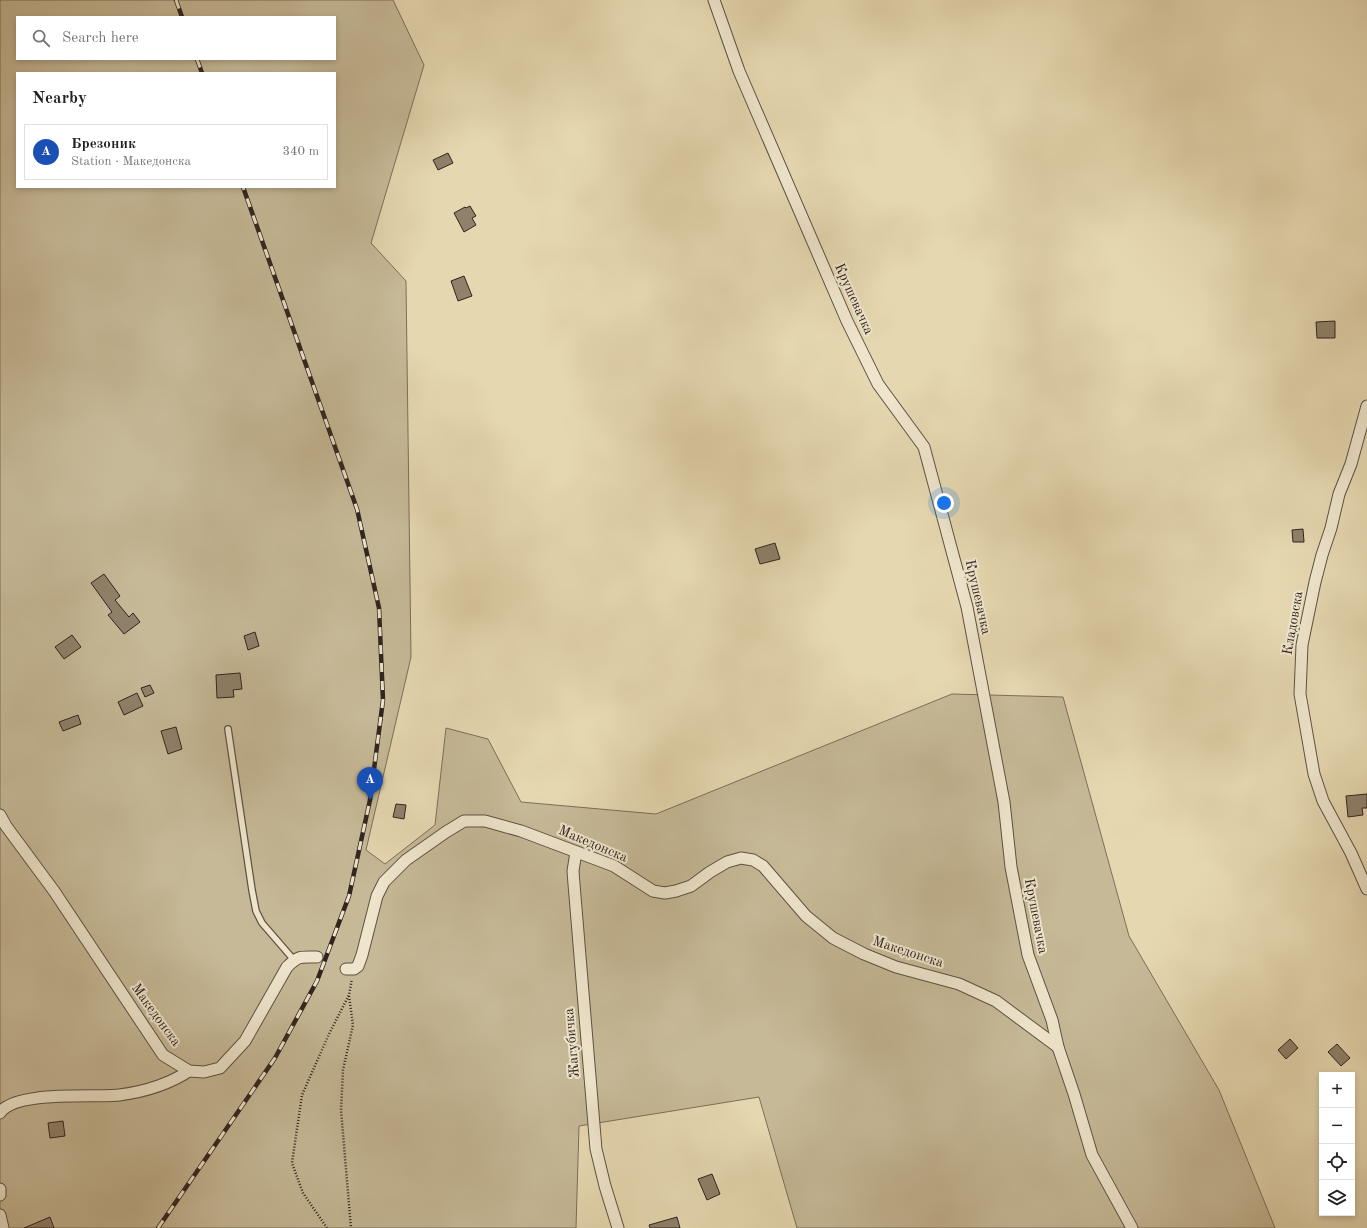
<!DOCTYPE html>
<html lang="en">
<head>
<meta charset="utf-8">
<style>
  :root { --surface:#fff; --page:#f6f6f6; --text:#222; --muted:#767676; --line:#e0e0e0; --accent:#8f2418 }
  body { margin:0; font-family:"Old Standard TT",serif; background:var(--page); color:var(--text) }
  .controls { position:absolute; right:12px; bottom:12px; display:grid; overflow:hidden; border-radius:0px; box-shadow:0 2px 6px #0003 }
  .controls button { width:36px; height:36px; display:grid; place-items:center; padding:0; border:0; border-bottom:1px solid var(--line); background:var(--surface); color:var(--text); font:20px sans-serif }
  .you { position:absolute; left:944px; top:503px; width:14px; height:14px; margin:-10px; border:3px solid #fff; border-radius:50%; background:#1a73e8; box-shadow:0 0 0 6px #1a73e833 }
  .badge { display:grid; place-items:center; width:26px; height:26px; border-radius:50%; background:var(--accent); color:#fff; font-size:13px; font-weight:700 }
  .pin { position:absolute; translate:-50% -33px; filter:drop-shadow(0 1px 2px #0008) }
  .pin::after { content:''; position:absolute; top:21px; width:14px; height:12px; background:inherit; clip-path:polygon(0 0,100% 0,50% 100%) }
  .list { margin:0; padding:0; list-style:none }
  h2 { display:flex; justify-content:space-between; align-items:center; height:52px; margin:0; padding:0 16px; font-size:17px }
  h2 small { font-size:13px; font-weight:400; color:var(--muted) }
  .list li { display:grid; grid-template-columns:26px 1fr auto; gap:12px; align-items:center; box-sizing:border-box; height:56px; margin:0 8px 8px; padding:0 8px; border:1px solid var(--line); border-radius:0px }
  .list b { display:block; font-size:15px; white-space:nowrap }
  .list p { margin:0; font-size:13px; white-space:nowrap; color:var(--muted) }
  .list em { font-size:13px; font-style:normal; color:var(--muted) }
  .icon { flex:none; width:22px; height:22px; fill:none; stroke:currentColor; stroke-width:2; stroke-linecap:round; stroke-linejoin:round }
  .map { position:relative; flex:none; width:1367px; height:1228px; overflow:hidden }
  .search { position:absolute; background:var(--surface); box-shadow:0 2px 6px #0003; left:16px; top:16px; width:320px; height:44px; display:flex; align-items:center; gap:10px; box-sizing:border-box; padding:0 14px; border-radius:0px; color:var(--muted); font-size:15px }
  .panel { position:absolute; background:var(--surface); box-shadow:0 2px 6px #0003; left:16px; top:72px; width:320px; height:116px; border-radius:0px }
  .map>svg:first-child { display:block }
</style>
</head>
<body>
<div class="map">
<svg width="1367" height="1228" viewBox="0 0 1367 1228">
  <rect width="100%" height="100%" fill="#e5d7b0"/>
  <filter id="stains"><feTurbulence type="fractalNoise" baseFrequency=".005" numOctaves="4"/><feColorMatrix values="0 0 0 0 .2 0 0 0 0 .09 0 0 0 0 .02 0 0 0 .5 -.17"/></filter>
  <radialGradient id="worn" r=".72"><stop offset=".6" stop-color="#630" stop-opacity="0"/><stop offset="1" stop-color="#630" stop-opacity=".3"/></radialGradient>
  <!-- green -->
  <path fill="#c6b997" stroke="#7c6e5b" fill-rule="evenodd" d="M0,0h393l31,65 -53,178 35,38 5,376 -45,193 19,14 50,-39 11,-97 42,11 33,63 135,12 296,-120 111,3 66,239 90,154 56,138h-478l-38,-131 -180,29 -3,102h-576zM17,17h318v42h-318zM17,73h318v114h-318z"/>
  <!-- building -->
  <g fill="#8f816a" stroke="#31241f">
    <polygon points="448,153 453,163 438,170 433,160"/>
    <polygon points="470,206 476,216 472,218 476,225 464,232 454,213 465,207 466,208"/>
    <polygon points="464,276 472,296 458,301 451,281"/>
    <polygon points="1335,321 1335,338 1317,338 1316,322"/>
    <polygon points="1303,529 1304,542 1293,542 1292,530"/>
    <polygon points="775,543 780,559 760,564 755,549"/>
    <polygon points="104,574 120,596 115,600 129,617 133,613 140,622 124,634 108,615 112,612 91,583"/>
    <polygon points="255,632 259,646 248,650 244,636"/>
    <polygon points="72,635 81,647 64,659 55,647"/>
    <polygon points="240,673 242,689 233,690 234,697 217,698 216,675"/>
    <polygon points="150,685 154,693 145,697 141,688"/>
    <polygon points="137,693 143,706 124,715 118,702"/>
    <polygon points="78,715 81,724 63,731 59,722"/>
    <polygon points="176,727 182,749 168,754 161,731"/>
    <polygon points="1367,794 1367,808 1362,808 1363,815 1348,817 1346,796"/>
    <polygon points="396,804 406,805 404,819 393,817"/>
    <polygon points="1290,1039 1298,1048 1286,1059 1278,1050"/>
    <polygon points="1337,1044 1350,1058 1341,1066 1328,1052"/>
    <polygon points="63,1121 65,1136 50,1138 48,1123"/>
    <polygon points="712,1174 720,1194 707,1200 698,1179"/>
    <polygon points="50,1217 54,1228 24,1228"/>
    <polygon points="677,1217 680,1228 650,1228 649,1225"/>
  </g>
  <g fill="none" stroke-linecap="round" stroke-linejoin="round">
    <!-- service casing -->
    <g stroke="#5e5143" stroke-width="8">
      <polyline id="service" points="228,729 252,890 256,911 262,923 294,960"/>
    </g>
    <!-- minor casing -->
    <g stroke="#5e5143" stroke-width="13">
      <g id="minor">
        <polyline points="714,0 739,71 847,321 878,384 924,447 967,607 1004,802 1011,867 1028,955 1052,1020 1058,1047 1074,1094 1092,1155 1132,1228"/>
        <polyline points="1367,406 1351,464 1339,494 1331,528 1322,555 1315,582 1302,645 1300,694 1314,774 1323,801 1351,853 1367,889"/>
        <path d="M0,815l6,11 48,65 109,164 26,16 15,1 16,-4 25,-27 42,-74c12,-12 13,-10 30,-10"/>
        <polyline points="576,852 573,871 574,884 596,1149 605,1186 618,1228"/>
        <polyline points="346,969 354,969 358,966 362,955 377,896 384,882 406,860 446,832 464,821 485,821 521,831 614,866 653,891 665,893 676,891 691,886 710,872 727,862 741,858 753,860 763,866 806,916 833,938 864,954 896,967 959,984 996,1001 1058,1047"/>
        <path d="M0,1113c15,-23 93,-15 119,-18 24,-3 50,-11 70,-24"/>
        <polyline points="0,1189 0,1195"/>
        <polyline points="0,1215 3,1228"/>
      </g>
    </g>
    <!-- path -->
    <g stroke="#31241f" stroke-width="2.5" stroke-dasharray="1 2" stroke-linecap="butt">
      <polyline points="349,996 353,1025 343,1070 341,1110 351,1228"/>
      <polyline points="327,1228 303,1193 292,1163 302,1095 329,1034 349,995 352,979"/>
    </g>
    <!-- service -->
    <use href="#service" stroke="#eee5cc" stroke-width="5.5"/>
    <!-- minor -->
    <use href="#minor" stroke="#eee5cc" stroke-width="11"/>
    <!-- rail casing -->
    <g stroke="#31241f" stroke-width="4.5">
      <g id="rail">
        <polyline points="176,0 182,17"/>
        <polyline points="197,59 202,73"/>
        <polyline points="158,1228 275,1058 317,981 349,896 370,800 383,700 379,608 357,509 243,187"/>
      </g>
    </g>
    <!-- rail -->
    <use href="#rail" stroke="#eee5cc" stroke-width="3" stroke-dasharray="9" stroke-linecap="butt"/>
  </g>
  <g text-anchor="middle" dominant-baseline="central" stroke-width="4" stroke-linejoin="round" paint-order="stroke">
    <!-- street labels -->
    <g font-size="14" fill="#31241f" stroke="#eee5cc">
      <text transform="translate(854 299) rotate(66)">Крушевачка</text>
      <text transform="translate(978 597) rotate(77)">Крушевачка</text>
      <text transform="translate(1293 623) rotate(-80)">Кладовска</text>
      <text transform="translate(593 844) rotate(23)">Македонска</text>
      <text transform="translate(1036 916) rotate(79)">Крушевачка</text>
      <text transform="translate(908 952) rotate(18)">Македонска</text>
      <text transform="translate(156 1015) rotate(54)">Македонска</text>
      <text transform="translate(572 1043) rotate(-95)">Жагубичка</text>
    </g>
  </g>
  <rect width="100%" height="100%" filter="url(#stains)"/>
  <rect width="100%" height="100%" fill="url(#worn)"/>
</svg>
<div class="controls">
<button>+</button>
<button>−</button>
<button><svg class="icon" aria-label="locate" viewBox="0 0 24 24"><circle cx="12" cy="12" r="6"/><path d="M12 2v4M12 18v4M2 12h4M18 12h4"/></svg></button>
<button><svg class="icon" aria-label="layers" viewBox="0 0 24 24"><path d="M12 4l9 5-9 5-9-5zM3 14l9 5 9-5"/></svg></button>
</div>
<div class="you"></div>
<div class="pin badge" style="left:370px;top:800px;background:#1a4fb4">A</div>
<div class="search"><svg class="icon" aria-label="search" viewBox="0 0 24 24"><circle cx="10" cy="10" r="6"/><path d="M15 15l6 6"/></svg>Search here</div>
<section class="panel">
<h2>Nearby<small></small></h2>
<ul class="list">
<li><span class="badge" style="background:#1a4fb4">A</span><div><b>Брезоник</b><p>Station · Македонска</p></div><em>340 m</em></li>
</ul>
</section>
</div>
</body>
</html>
